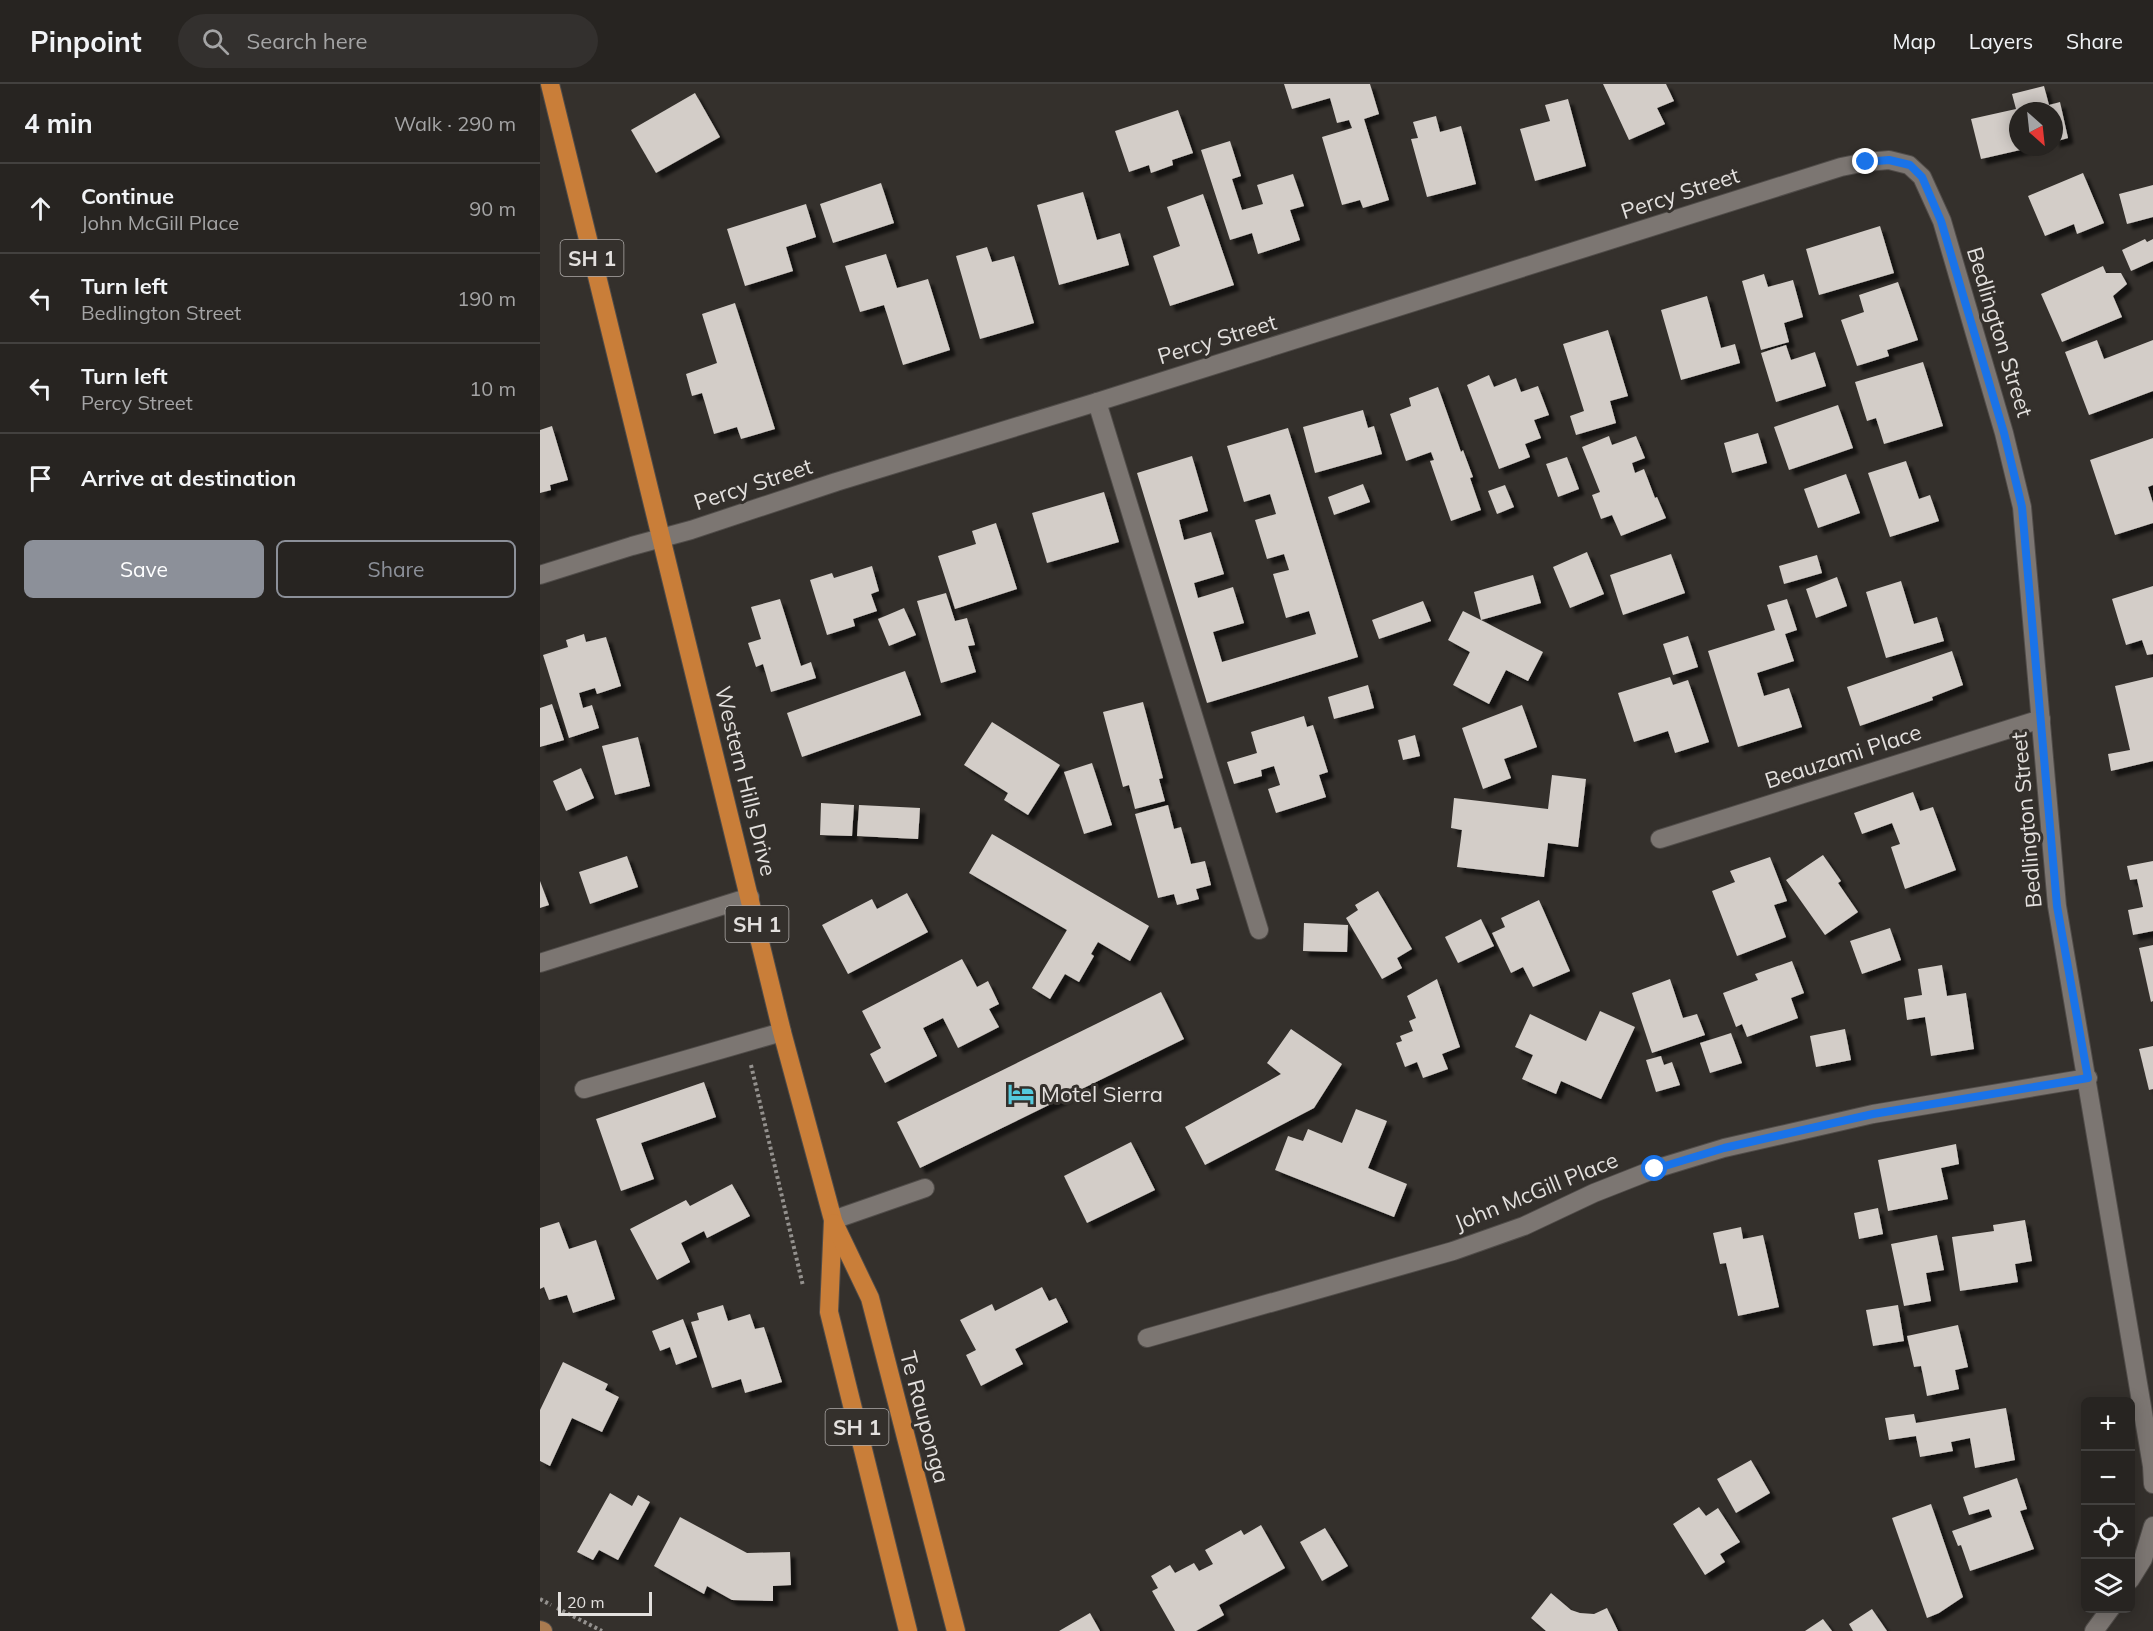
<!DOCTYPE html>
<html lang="en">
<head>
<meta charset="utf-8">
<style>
  :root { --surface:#272421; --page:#33302e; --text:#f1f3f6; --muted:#a4a4a5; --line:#43413f; --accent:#8c9099 }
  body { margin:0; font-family:Mulish,sans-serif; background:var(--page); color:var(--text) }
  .controls { position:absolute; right:18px; bottom:18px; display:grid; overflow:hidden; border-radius:9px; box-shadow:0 3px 15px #0003 }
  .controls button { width:54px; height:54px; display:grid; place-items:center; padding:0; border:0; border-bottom:2px solid var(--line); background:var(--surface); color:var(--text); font:30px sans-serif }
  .compass { position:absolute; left:1469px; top:18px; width:54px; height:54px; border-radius:50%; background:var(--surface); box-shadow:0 3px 15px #0003; rotate:153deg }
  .scale { position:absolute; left:18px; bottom:15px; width:94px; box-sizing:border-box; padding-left:6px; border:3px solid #e3e0de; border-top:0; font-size:16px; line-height:21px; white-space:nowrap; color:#e3e0de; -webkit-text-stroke:4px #34302c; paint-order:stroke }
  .stop { position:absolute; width:18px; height:18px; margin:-14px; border:4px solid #1a73e8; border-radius:50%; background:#fff }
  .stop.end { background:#1a73e8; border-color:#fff; box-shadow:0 2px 6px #0008 }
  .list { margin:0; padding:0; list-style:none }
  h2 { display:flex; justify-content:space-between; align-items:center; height:78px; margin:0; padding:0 24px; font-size:26px }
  h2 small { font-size:20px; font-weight:400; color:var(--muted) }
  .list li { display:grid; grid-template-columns:39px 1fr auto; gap:18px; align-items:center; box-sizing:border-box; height:90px; padding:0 24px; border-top:2px solid var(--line) }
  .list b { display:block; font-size:22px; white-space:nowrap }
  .list p { margin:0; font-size:20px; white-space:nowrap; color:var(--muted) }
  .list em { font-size:20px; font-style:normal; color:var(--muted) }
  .actions { display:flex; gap:12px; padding:18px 24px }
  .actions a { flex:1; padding:14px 0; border:2px solid var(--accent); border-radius:9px; text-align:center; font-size:21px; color:var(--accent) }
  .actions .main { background:var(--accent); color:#fff }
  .icon { flex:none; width:33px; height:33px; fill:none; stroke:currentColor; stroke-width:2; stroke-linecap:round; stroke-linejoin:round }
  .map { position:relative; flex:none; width:1613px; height:1547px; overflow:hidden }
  header { display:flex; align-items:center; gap:36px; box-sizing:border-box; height:84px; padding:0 30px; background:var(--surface); border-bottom:2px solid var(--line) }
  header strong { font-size:28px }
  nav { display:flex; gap:33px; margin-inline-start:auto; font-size:21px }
  .search { width:420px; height:54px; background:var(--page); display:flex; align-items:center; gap:15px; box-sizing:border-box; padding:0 21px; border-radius:33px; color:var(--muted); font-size:22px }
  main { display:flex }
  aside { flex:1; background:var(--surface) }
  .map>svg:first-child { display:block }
</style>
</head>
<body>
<header>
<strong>Pinpoint</strong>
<div class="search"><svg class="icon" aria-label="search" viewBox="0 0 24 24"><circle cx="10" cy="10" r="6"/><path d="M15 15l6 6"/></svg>Search here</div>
<nav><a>Map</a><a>Layers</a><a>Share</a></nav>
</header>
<main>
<aside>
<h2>4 min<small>Walk · 290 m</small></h2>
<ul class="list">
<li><svg class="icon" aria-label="ahead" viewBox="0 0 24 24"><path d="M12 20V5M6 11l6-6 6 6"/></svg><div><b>Continue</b><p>John McGill Place</p></div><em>90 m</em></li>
<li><svg class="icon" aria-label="left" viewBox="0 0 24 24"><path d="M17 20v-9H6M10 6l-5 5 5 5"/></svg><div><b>Turn left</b><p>Bedlington Street</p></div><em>190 m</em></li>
<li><svg class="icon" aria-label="left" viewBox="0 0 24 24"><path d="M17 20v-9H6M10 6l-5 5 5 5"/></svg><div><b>Turn left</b><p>Percy Street</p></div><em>10 m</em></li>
<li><svg class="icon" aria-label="arrive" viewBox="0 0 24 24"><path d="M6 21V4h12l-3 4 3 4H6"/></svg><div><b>Arrive at destination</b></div></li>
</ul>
<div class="actions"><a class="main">Save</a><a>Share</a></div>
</aside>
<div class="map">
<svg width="1613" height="1547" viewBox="0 0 1613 1547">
  <defs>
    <filter id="shadow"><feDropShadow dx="5.5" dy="5.5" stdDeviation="1.5" flood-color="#0009"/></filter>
  </defs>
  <rect width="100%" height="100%" fill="#34302c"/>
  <!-- building -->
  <g fill="#d3cdc8" filter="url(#shadow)">
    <polygon points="744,0 830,0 839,30 824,35 849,116 823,124 820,116 802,121 782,53 812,44 809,36 797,39 790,14 752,25"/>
    <polygon points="1063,0 1126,0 1134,17 1117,24 1125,40 1089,56"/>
    <polygon points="1504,2 1509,21 1520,18 1528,54 1514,58 1514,27 1478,27 1478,63 1489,64 1441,75 1431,35 1476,25 1472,10"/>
    <polygon points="155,9 180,53 116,89 91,46"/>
    <polygon points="1028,15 1046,82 995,97 980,45 1010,37 1005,21"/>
    <polygon points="638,26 653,69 632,76 633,81 611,89 609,81 589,88 575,47"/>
    <polygon points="896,32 900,48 921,42 936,100 887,113 871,55 878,54 873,38"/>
    <polygon points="690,57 701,92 692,95 702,126 723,120 717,101 753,90 764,122 750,126 760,156 718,170 712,149 690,156 661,66"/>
    <polygon points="1543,89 1564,139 1537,150 1534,140 1505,152 1488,112"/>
    <polygon points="341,99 354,139 293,159 280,120"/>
    <polygon points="1613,101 1613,133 1587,140 1579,110"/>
    <polygon points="543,108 557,156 580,149 589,181 519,201 497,121"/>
    <polygon points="663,110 694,201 630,222 613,172 640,162 627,123"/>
    <polygon points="266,120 276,153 246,163 253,187 205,202 187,145"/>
    <polygon points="1340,142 1354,189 1279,211 1266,165"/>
    <polygon points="1605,155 1607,158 1613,155 1613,177 1591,187 1582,166"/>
    <polygon points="447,163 452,178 474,172 494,239 440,255 416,172"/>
    <polygon points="346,170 357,204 388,195 410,266 363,281 344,221 320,228 305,182"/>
    <polygon points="1563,182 1566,189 1581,189 1587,200 1573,212 1582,233 1522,258 1501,210"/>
    <polygon points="1224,190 1228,203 1253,196 1263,233 1244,239 1249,258 1221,266 1202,197"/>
    <polygon points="1358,198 1378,256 1347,266 1349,272 1317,282 1301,236 1324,228 1319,211"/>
    <polygon points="1167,212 1181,264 1195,260 1200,279 1141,296 1121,226"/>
    <polygon points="195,219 235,345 201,355 197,343 174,350 162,309 152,312 146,290 177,279 162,230"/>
    <polygon points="1068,246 1088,312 1070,317 1076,339 1036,351 1030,332 1044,327 1023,260"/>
    <polygon points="1557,256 1564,275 1613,256 1613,307 1549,331 1525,268"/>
    <polygon points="1246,261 1251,276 1275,268 1286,302 1236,318 1221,269"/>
    <polygon points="1383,278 1403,342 1344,360 1336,334 1327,337 1315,298"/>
    <polygon points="949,291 954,303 976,294 981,308 998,302 1009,331 994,336 1001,354 985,360 990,373 959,385 927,301"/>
    <polygon points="898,303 921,368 923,366 933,393 930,394 941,426 911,437 890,377 894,376 891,368 866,377 850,330 871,322 869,314"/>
    <polygon points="1298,321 1313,364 1249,386 1234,343"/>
    <polygon points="823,326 828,344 834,342 842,370 775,389 763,343"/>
    <polygon points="12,342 28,396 10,401 11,406 0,409 0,346"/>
    <polygon points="748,344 818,573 667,619 597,389 652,372 668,427 639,436 644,456 671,448 684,490 654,499 658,514 693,503 704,539 673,548 682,578 776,550 769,527 746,534 733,490 749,486 744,470 727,475 715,436 736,430 730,410 704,418 687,362"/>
    <polygon points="1218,349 1227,379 1192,389 1184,359"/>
    <polygon points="1069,352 1072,361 1096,352 1105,374 1092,379 1095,389 1104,385 1115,414 1117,413 1126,434 1081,452 1072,431 1061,435 1052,411 1060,408 1042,363"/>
    <polygon points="1613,354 1613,401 1608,403 1613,419 1613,439 1575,451 1550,376"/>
    <polygon points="1027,373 1039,405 1018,413 1006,380"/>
    <polygon points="1366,377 1379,415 1390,411 1399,437 1350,453 1328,389"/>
    <polygon points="1306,390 1320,429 1278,444 1264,405"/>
    <polygon points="823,400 830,418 794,431 788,413"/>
    <polygon points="965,401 974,423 957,430 948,407"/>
    <polygon points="564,408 579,458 507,479 492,429"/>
    <polygon points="456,439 477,505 415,525 398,472 436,460 432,447"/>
    <polygon points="1047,468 1064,510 1030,524 1013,483"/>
    <polygon points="1131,470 1145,509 1083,531 1070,491"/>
    <polygon points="1277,471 1282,489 1244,500 1239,482"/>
    <polygon points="332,482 339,507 331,510 337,527 313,535 315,542 287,551 270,496 292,489 294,494"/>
    <polygon points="993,491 1001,519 941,536 1003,568 988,597 966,586 949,620 913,601 930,568 908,556 923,527 941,536 934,508"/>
    <polygon points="1297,493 1307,522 1276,534 1266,505"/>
    <polygon points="1361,497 1374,540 1397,533 1404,557 1346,574 1326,508"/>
    <polygon points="1613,502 1613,570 1607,571 1602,556 1586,561 1572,515"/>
    <polygon points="406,509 415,537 427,534 435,561 428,562 436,588 401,599 377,517"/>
    <polygon points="240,515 261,582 271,578 276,594 231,608 223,580 216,583 208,559 221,555 211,523"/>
    <polygon points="1247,515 1257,546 1245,550 1254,577 1217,589 1224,612 1249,604 1262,643 1198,663 1168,567 1235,546 1227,521"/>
    <polygon points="883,517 891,537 839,555 832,536"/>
    <polygon points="364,524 376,551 349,562 338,535"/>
    <polygon points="44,550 46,558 66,553 81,602 57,610 55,604 39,609 43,624 52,621 59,644 29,654 3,571 28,563 26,556"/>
    <polygon points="1148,552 1158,583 1133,591 1123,560"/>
    <polygon points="1412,567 1423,601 1392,613 1393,616 1320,642 1307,603"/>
    <polygon points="365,587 381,631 262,673 247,629"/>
    <polygon points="1130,593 1133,601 1148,596 1169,658 1135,669 1128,647 1094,658 1078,609"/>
    <polygon points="1613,593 1613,677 1571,687 1568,670 1590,666 1575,602"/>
    <polygon points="828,601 834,624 794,635 788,613"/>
    <polygon points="603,618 623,694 619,695 625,717 595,725 589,701 583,703 563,628"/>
    <polygon points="12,620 24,656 0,663 0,624"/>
    <polygon points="982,621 997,663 964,675 971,694 943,705 922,644"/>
    <polygon points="764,632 767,643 773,641 788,688 779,691 786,713 736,729 728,705 740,701 734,682 721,686 722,692 694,700 687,678 717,669 711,648"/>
    <polygon points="452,638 520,681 488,731 464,716 468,709 424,681"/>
    <polygon points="875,651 880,672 863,676 858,656"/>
    <polygon points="98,653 110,702 75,711 62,662"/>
    <polygon points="552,679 572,741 544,750 524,688"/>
    <polygon points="41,684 54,714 26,727 13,697"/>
    <polygon points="1012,691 1046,695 1038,763 1008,759 1004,793 917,783 922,746 911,744 914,714 1008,725"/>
    <polygon points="1373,708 1380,727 1393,723 1416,786 1365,805 1351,763 1360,760 1352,739 1322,750 1314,729"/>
    <polygon points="281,719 314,721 312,752 280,751"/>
    <polygon points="319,721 380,724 378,755 317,752"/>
    <polygon points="628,721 634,745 641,743 651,780 665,777 671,801 656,805 659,815 637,821 634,810 618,814 595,730"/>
    <polygon points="452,750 609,842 590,877 558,858 551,870 554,872 539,898 525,890 510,915 492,904 527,846 429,789"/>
    <polygon points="1283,771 1301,797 1298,799 1318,828 1285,851 1246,796"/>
    <polygon points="87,772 98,803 50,820 39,788"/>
    <polygon points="1230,773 1247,817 1234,821 1246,853 1197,872 1172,807 1195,798 1190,787"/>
    <polygon points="1613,777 1613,847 1593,851 1588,826 1603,823 1597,795 1590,796 1587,782"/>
    <polygon points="0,797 9,821 0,824"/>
    <polygon points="838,807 872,865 857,874 862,884 842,895 806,834 818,826 815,821"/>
    <polygon points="367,809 388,848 308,890 282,841 332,815 337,825"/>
    <polygon points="999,816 1030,887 993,903 983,883 971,889 952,849 965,843 961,834"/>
    <polygon points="941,835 954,862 918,879 905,853"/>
    <polygon points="764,839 808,841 807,868 763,867"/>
    <polygon points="1350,844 1361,876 1322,890 1310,857"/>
    <polygon points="1613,861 1613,917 1611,918 1599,864"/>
    <polygon points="422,875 437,903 448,897 459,920 449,925 459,943 418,964 403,934 383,944 397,972 345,999 330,970 341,964 322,927"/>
    <polygon points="1252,877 1264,909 1251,914 1258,934 1207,953 1202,940 1196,943 1183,909 1218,896 1215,890"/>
    <polygon points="1402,881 1407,912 1426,909 1434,965 1391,972 1385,933 1367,936 1364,914 1382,911 1378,885"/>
    <polygon points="897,895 920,963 902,970 908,985 883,994 877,978 865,983 856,959 862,957 860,952 873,947 869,937 876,934 867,912"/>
    <polygon points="1130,895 1143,934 1157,930 1165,951 1112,969 1092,909"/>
    <polygon points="621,908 644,955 380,1084 357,1038"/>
    <polygon points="1060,927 1095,943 1061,1015 1021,997 1016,1010 982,995 993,971 975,963 990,930 1046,957"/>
    <polygon points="751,945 802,980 774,1024 665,1081 645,1043 741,990 727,979"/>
    <polygon points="1305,945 1311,976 1276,983 1270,952"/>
    <polygon points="1191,949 1202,979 1170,989 1160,959"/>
    <polygon points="1613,962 1613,1005 1609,1006 1599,965"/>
    <polygon points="1121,972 1124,981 1132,978 1140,1001 1116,1008 1106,976"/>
    <polygon points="164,998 176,1033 101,1059 114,1095 81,1107 56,1035"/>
    <polygon points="816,1025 847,1037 828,1084 867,1100 854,1133 735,1086 748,1052 763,1057 768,1045 802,1059"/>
    <polygon points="591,1058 615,1106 547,1139 524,1092"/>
    <polygon points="1416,1060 1419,1080 1401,1084 1408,1115 1348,1127 1338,1076"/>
    <polygon points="192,1100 210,1132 167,1154 164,1147 141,1159 150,1178 117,1196 90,1145 146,1116 150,1122"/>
    <polygon points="1338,1124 1343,1150 1319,1155 1314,1129"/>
    <polygon points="1485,1136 1492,1177 1475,1180 1478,1198 1420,1207 1412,1153 1454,1147 1453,1141"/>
    <polygon points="19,1138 29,1165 56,1156 75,1215 33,1229 27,1211 9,1216 4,1203 0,1205 0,1144"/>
    <polygon points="1201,1143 1203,1155 1223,1151 1239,1223 1198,1232 1186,1179 1180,1180 1173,1149"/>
    <polygon points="1397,1151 1404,1186 1386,1189 1391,1217 1364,1222 1351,1160"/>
    <polygon points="502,1203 509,1217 516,1214 528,1238 475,1265 483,1280 441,1302 426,1271 436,1266 420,1236 452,1220 455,1227"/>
    <polygon points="183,1221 188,1237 210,1230 215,1245 224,1243 242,1298 205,1309 201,1295 172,1304 151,1238 159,1236 157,1229"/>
    <polygon points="1358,1221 1364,1257 1333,1262 1326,1226"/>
    <polygon points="143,1235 157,1273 136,1281 130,1263 120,1267 112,1247"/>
    <polygon points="1418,1241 1428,1283 1415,1286 1419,1305 1387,1312 1381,1282 1374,1283 1367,1252"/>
    <polygon points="23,1278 68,1300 65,1306 79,1313 62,1348 32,1334 10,1382 0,1377 0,1326"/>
    <polygon points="1466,1324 1475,1376 1435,1384 1430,1354 1411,1358 1413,1367 1380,1373 1376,1352 1349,1356 1345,1334 1374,1330 1376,1339"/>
    <polygon points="1211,1376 1230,1409 1196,1429 1177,1395"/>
    <polygon points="1477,1394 1487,1425 1480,1427 1494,1465 1430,1487 1421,1461 1418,1462 1412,1447 1452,1433 1449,1425 1429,1431 1423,1413"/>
    <polygon points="70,1409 92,1422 98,1411 110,1418 78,1476 59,1466 53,1476 37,1468"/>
    <polygon points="1391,1420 1423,1513 1399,1529 1387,1534 1352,1434"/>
    <polygon points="1159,1423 1166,1432 1178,1424 1200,1458 1180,1470 1185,1478 1165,1491 1133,1440"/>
    <polygon points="140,1433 207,1469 250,1468 251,1501 233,1502 233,1517 192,1516 167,1502 164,1510 114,1482"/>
    <polygon points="721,1441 745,1484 679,1521 684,1531 656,1547 635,1547 612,1507 618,1504 611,1492 630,1481 635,1489 654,1479 659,1487 673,1480 665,1466 701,1446 704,1451"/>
    <polygon points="785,1444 808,1482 782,1497 760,1458"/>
    <polygon points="1011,1509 1031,1526 1040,1529 1054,1530 1067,1524 1078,1547 1006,1547 991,1534"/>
    <polygon points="1332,1525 1347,1547 1313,1547 1309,1540"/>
    <polygon points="550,1529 560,1547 519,1547"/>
    <polygon points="1283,1535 1292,1547 1265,1547"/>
  </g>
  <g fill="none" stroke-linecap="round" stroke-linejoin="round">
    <!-- minor casing -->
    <g stroke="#504c49" stroke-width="20">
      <g id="minor">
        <polyline points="557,318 719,846"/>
        <polyline points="0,491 92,462 151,446 296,398 557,318 1301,83 1326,78 1349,76 1369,81 1382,93 1402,137 1464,349 1482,423 1517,822 1612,1382 1613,1400"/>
        <polyline points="1120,755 1501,635"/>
        <polyline points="0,879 210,813"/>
        <polyline points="44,1005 242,948"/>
        <polyline points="293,1136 385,1104"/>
        <polyline points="607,1254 913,1167 984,1142 1054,1109 1115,1085 1184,1064 1333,1030 1548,994"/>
        <polyline points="1590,1496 1603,1475 1613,1442"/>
        <polyline points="1554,1547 1571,1524"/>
      </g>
    </g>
    <!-- major casing -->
    <g stroke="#504c49" stroke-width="20">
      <polyline id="major" points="0,1546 3,1547"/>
    </g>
    <!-- highway casing -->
    <g stroke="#504c49" stroke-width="20">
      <g id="highway">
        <polyline points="10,0 242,948 293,1136 289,1228 368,1547"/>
        <polyline points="294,1139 330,1214 416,1547"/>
      </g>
    </g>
    <!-- path -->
    <g stroke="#94918e" stroke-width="4" stroke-dasharray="3 3" stroke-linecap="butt">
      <polyline points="211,981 263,1202"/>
      <polyline points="0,1515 11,1521"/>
      <polyline points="17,1524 62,1547"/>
    </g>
    <!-- minor -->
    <use href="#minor" stroke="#7c7672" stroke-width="18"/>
    <!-- major -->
    <use href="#major" stroke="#aa7b50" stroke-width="18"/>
    <!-- highway -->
    <use href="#highway" stroke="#c97e39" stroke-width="18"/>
  </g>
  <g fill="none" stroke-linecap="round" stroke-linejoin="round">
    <!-- route -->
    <polyline stroke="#1a73e8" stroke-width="8" points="1115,1085 1184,1064 1333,1030 1548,994 1517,822 1482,423 1464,349 1401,137 1382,93 1370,81 1349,76 1326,78"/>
  </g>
  <!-- icons -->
  <defs>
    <g id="hotel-bare" transform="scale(2.07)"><path d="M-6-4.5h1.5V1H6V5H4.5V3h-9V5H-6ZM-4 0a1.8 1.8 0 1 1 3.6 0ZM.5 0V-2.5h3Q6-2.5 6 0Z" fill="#54cadd" stroke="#34302c" stroke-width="2.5" paint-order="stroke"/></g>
  </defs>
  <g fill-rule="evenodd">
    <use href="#hotel-bare" x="481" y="1010"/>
  </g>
  <g text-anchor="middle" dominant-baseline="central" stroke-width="6" stroke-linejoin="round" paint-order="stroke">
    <!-- shield labels -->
    <g fill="#34302c" stroke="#aeaba9" stroke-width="1.5">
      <rect x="20.5" y="156" width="63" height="36" rx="4.5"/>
      <rect x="185.5" y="822" width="63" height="36" rx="4.5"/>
      <rect x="285.5" y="1325" width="63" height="36" rx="4.5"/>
    </g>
    <g font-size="21" font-weight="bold" fill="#e3e0de">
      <text x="52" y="174">SH 1</text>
      <text x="217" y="840">SH 1</text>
      <text x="317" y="1343">SH 1</text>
    </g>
    <!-- street labels -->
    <g font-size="22" fill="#e3e0de" stroke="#34302c">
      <text transform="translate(1140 109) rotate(-18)">Percy Street</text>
      <text transform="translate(1460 248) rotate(73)">Bedlington Street</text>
      <text transform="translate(677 255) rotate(-17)">Percy Street</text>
      <text transform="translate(213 400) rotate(-18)">Percy Street</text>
      <text transform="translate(1303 672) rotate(-18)">Beauzami Place</text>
      <text transform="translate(206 697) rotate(76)">Western Hills Drive</text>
      <text transform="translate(1486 736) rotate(-95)">Bedlington Street</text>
      <text transform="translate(996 1107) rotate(-22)">John McGill Place</text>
      <text transform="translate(385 1333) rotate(75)">Te Rauponga</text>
    </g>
    <!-- poi labels -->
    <g font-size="22" fill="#e3e0de" stroke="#34302c" text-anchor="start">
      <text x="501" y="1010">Motel Sierra</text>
    </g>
  </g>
</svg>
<div class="controls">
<button>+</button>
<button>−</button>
<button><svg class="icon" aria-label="locate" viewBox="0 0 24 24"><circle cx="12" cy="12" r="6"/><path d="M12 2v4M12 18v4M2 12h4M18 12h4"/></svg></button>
<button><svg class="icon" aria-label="layers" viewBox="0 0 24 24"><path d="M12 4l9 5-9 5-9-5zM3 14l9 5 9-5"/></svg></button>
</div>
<svg class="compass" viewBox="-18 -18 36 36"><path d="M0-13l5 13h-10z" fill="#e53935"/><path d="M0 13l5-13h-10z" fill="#a4a4a5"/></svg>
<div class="scale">20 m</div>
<div class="stop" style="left:1115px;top:1085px"></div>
<div class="stop end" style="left:1326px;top:78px"></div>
</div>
</main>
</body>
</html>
